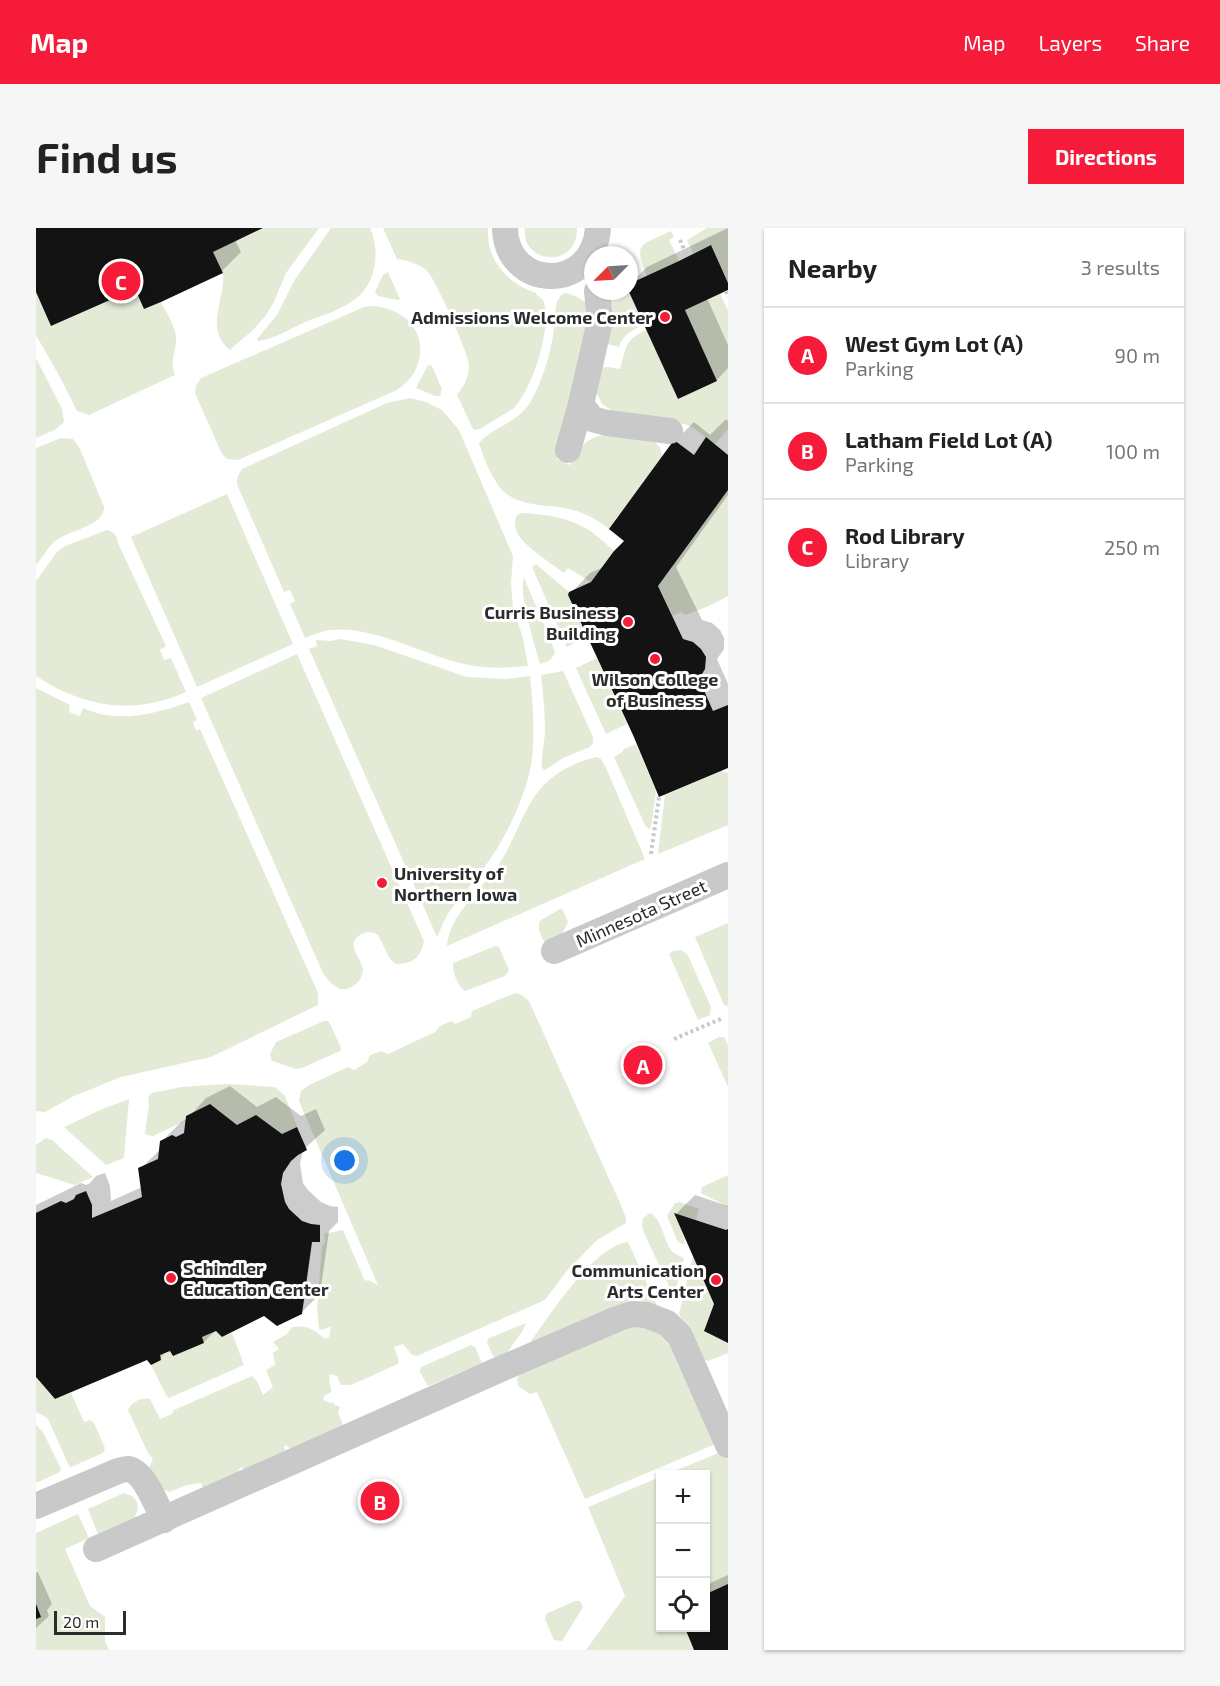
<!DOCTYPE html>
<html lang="en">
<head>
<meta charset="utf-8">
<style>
  :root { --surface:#fff; --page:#f6f6f6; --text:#222; --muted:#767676; --line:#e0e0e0; --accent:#f61b38 }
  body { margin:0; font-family:"Exo 2",sans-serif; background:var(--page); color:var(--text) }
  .controls { position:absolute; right:18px; bottom:18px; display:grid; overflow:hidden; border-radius:0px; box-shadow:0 2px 4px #0004 }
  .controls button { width:54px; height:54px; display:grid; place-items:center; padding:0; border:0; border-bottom:2px solid var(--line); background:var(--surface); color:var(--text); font:30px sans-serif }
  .compass { position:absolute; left:548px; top:18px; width:54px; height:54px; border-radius:50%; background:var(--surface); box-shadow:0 2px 4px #0004; rotate:246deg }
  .scale { position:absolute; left:18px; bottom:15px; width:72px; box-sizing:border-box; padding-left:6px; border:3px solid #2c2c2c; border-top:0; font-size:16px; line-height:21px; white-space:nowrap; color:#2c2c2c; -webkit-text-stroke:4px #fff; paint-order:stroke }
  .you { position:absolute; left:309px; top:933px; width:21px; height:21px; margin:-15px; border:4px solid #fff; border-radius:50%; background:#1a73e8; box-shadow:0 0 0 9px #1a73e833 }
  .badge { display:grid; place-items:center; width:39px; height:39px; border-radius:50%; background:var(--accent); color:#fff; font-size:20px; font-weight:700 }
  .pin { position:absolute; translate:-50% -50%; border:3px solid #fff; box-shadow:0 2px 6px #0006 }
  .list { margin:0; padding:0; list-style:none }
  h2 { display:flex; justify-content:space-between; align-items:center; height:78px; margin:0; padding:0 24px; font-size:26px }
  h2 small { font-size:20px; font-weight:400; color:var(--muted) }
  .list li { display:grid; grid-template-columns:39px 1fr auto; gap:18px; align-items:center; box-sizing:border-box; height:96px; padding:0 24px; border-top:2px solid var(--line) }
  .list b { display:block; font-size:22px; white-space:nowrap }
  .list p { margin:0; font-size:20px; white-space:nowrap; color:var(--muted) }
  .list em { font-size:20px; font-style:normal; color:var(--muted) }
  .icon { flex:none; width:33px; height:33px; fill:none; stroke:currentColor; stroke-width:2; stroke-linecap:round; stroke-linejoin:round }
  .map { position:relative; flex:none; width:692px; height:1422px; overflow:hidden; border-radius:0px }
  header { display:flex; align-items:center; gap:36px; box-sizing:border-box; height:84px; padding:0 30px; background:var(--accent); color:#fff }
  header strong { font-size:28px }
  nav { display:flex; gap:33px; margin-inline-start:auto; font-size:21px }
  .intro { display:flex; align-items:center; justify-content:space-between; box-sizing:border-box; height:144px; padding:0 36px }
  h1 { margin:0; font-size:42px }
  .button { padding:15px 27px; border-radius:0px; background:var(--accent); color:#fff; font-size:21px; font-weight:700 }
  main { display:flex; gap:36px; padding:0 36px }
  aside { flex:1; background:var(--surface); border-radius:0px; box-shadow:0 2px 4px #0004 }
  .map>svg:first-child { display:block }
</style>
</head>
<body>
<header>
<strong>Map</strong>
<nav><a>Map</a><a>Layers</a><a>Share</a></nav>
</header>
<div class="intro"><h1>Find us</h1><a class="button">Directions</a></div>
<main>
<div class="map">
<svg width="692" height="1422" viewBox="0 0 692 1422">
  <rect width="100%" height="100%" fill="#fff"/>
  <!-- green -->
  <g fill="#e3ebd7">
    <path d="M227,0h56l-33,45 -12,29 -8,13 -12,14 -24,21c-26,-21 -5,-49 -7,-76 -1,-7 -7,-15 -10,-22z"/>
    <path d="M295,0h39c11,25 6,59 -19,74 -13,9 -31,14 -46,20 -15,7 -31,17 -47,19l-1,-2 20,-24 17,-34z"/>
    <path d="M347,0h105c-2,32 19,55 48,65l1,2 6,5c10,26 -10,88 -29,108l-34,21 -6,1 -2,-3 -15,-32c7,-9 12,-18 12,-30 -1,-13 -33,-85 -42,-94 -9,-8 -19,-10 -30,-12z"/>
    <path d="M489,0h52c1,42 -57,36 -52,0z"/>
    <polygon points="671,0 692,0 692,55 675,17 657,25 651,12"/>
    <path d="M635,3l3,6 -5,3 10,21 -32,15c-15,-34 -5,-31 24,-45z"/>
    <polygon points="352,44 364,71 362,72 342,68 339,64 347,47"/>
    <path d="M99,61l9,20 17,-7c5,10 14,23 15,35 1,15 -7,22 -1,38l-86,40 -12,-4 -16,-32 -25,-44v-43l16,34z"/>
    <path d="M577,63h16l15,33c-11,6 -22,11 -25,23l-12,-3 -1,-50z"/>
    <path d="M528,65c8,1 19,5 24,13 2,4 3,11 4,16l-35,137 13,6 7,-14 9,-9 9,-5 15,-4 44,8 6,6 2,10 -53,72c-14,-12 -33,-20 -51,-22 -17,-2 -35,-2 -50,-12 -13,-8 -25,-38 -29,-52 16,-18 41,-20 53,-44 10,-18 16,-38 20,-58 3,-9 2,-35 6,-41 1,-3 4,-5 6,-7z"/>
    <path d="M684,66l8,16v119l-13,15 -23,-17 -8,-3 -69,-11 -13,-9 -7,-14 2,-22 11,-1 12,2c6,-20 5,-31 27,-39l31,69 39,-18 -32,-71z"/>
    <path d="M337,78c36,3 59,32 41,67 -4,7 -11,12 -17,17l-159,70 -11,-1 -5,-5 -27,-61 1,-7 5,-8 163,-71z"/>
    <polygon points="0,130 26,181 28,194 19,202 0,210"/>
    <polygon points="392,137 396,138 406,161 404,168 399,168 380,160"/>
    <path d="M374,170l16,4 16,8 17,20 54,126 -2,28 2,24 10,30 5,28c-21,2 -42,3 -64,-2 -40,-9 -92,-39 -133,-34 -9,1 -17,4 -26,8l-15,-34 5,-3 -5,-11 -6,2 -45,-103c-4,-9 -2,-12 3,-20l145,-66z"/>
    <path d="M25,210l12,1 7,10 24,58c1,20 -38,23 -51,36 -6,6 -11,15 -17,22v-117z"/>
    <path d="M692,262v106c-14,8 -28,14 -43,19l-4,-3 -8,4 -15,-30z"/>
    <polygon points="191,266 257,416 161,459 95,309"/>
    <path d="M486,285c23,1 50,5 70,19 8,6 15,13 22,19l-23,31 -23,-14 -4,5c-14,-11 -42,-27 -48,-43 -2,-5 -1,-10 1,-15z"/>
    <path d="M71,302c7,2 10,5 11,13l48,103 -6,4 4,10 7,-2 15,34c-53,24 -103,15 -150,-16v-95l21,-29 8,-6z"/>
    <polygon points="500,336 533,364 532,367 551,409 531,419 496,339"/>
    <path d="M488,350l30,71 1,5 -6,7 -9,3c-5,-18 -22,-72 -16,-86z"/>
    <path d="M304,411l34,6 93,32 38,2 25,-3c3,27 5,55 2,83 -5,35 -25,77 -46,106 -10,15 -23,28 -34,43 -7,9 -10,19 -15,29l-128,-288 8,-3 -1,-6 15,1z"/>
    <path d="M261,426l127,287c-3,16 -11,23 -28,23l-6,-5 -12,-24c-6,-4 -12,-4 -18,0 -15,10 1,22 3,34 0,5 -2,9 -5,13 -15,15 -26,4 -35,-9l-122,-275z"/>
    <polygon points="561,430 591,496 570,506 540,440"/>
    <path d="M527,443l30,66v6l-3,4 -27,11 -18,12 -3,-2c-1,-13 3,-26 3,-39 0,-18 -2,-36 -4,-54z"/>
    <path d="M0,460l34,17 -1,7 11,4 3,-8c10,4 21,8 32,8 24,2 52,-6 74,-14l8,18 -4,2 3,9 4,-2 118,264v12l-107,52 -90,20 -47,19 -29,16 -9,-1z"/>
    <polygon points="600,516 620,563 615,599 613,601 610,599 578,529 586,524 588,521"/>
    <path d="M561,529l4,2 5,9 39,91 -198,87c2,-32 38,-59 54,-85 15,-24 26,-62 46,-79 13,-12 33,-22 50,-25z"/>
    <polygon points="685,543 692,545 692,597 622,626 629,567"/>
    <path d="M526,680l6,14 -6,12 -15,13c-4,-8 -12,-19 -6,-27z"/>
    <polygon points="692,695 692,778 688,777 659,709"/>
    <path d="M459,718l4,1 10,23 -4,6 -40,15c-7,-4 -13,-20 -12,-28z"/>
    <polygon points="645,722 651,726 653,730 675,779 674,787 662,792 633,726 637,723"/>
    <path d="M479,765l7,2 7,6 91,202 6,15v5l-29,17 -31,32 -21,28 -128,56 -5,-1 -9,-11 -9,3 5,13 -1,4 -47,21h-10l-4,-9 -7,-2c-2,6 1,11 1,18l-7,4 -1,4 8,3 2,-1 2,3 5,2 -2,6 6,14 -47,29 -11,-11 -2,2 2,5 -30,23 -16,-8 -2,6 -35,15 -2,-5 -14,2 -18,7 -10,-4 -10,-19 4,-11 -4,-3 -21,-45c4,-8 13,-13 22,-11l10,20 12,-5 2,-4 78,-34 5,5 6,14 10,-8 -7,-17 9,-5 -2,-12 6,-4 -6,-7 14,-8 5,-7c15,-2 22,2 33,12l4,-2 2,-11 -9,4 -3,-1 -2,-19 5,-64 3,-3 -1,-9 19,-4 22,51 3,-1 10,5 -79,-184 2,-10 8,-6 39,-18 6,3 13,-8 3,-7 11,-4 7,3 47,-22 5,-6 12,-5 3,3 16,-7 1,-6z"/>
    <polygon points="288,793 292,793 294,796 305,820 304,823 266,840 260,841 236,833 234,826 240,814"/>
    <polygon points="683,809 688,809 692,817 692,859 672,815"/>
    <polygon points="191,856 239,859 249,868 261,899 246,906 201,897 174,877 150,888 149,893 117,908 111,907 109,905 113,877 112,869 116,865 145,859"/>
    <polygon points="93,871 88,930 70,937 28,899 64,882"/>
    <polygon points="10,910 16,912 57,949 39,957 0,945 0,917"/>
    <polygon points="692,947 692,979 665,965 666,959"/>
    <polygon points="644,974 663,981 660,992 639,986 648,1009 649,1017 642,1014 631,988 639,975"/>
    <path d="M614,985c13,7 13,26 21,37 3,4 9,6 13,8l-10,39 -29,-62 -3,-9 1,-8z"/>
    <path d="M592,1014l30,66 -132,40c22,-29 65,-101 102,-106z"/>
    <polygon points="657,1028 678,1076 668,1103 692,1115 692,1125 672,1133 666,1131 643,1086"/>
    <polygon points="490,1095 486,1104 467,1130 463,1132 457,1128 451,1114 453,1110"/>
    <polygon points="603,1096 631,1107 682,1215 549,1271 501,1164 494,1166 482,1158 481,1151 484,1145"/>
    <polygon points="180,1103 186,1109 196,1105 208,1137 133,1170 130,1167 115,1137 124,1127 134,1123 137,1128 168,1115 166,1109"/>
    <polygon points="435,1117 439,1119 446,1135 392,1158 384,1144 385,1139"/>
    <polygon points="0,1149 19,1171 35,1165 48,1194 54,1192 58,1195 69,1220 67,1225 35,1239 33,1238 12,1191 8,1188 0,1184"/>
    <polygon points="0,1197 7,1204 25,1241 24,1244 0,1255"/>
    <polygon points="685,1224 692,1231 692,1356 670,1366 670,1246 631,1246"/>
    <polygon points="624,1249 624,1400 649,1400 658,1422 550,1422 589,1368 552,1279"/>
    <path d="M88,1265c14,3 18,15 9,26l-35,15 -10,-25z"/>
    <polygon points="42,1286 53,1310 29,1321 54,1378 69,1389 69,1413 73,1422 0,1422 0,1305"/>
    <polygon points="539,1373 544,1373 547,1379 526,1413 518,1412 509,1391 510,1386"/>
  </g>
  <!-- shadow -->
  <g fill="#0003">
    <polygon points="0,0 223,0 199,12 205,24 186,43 0,60"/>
    <polygon points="692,0 692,60 671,70 692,117 692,140 681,152 643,169 593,57 611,39"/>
    <polygon points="690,191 692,193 692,267 640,339 666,392 676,395 684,402 688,410 688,421 681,431 692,456 692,538 623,567 598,506 535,365 554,345 568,339 590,313 639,213 658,194 674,207"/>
    <polygon points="194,858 221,879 240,869 265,888 280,881 289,902 267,922 264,936 267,955 272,962 285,974 294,978 302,979 302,994 293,1003 284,1066 265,1085 228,1087 181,1101 168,1114 138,1126 132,1122 124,1130 111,1131 0,1147 0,977 45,955 50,957 54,955 60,948 69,945 74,958 75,973 106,959 104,941 125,921 126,913 145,894 151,891 170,870"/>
    <polygon points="659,967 692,978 692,1113 670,1102 680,1076 640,986"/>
    <polygon points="2,1344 16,1376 11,1382 13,1388 0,1400 0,1345"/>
    <polygon points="692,1347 692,1422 660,1422 650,1400 670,1400 670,1357"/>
  </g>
  <!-- building -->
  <g fill="#131313">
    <polygon points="0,0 227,0 177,24 187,45 125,74 108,81 99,61 15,98 0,64"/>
    <polygon points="675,17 692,55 692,62 649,82 681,153 642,171 593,64 593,56 643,33"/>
    <polygon points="670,209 692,227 692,262 622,358 647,411 657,414 665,421 670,429 669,441 663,451 677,483 692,477 692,540 623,569 597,507 532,367 533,364 555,354 578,323 588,313 573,301 638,212 658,227"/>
    <polygon points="174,876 201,897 220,887 246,906 261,899 271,922 262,927 255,933 247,945 245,956 249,974 253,981 266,993 275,996 284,997 284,1014 276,1014 266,1086 241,1098 228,1088 186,1109 180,1103 166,1109 168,1115 137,1128 134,1123 124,1127 125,1132 115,1137 111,1132 19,1171 0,1149 0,985 25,973 30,975 38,971 40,967 50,963 56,977 56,990 106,969 102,940 122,931 124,913 136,907 140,909 148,905 150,888"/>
    <polygon points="638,985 690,1002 692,1001 692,1115 668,1103 678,1076"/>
    <polygon points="692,1356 692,1422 658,1422 649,1400 670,1400 670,1366"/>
    <polygon points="0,1376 5,1389 0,1391"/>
  </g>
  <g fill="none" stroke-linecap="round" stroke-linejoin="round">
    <!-- path -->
    <g stroke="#c9c9c9" stroke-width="4" stroke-dasharray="3 3" stroke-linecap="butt">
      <polyline points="644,12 651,28"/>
      <polyline points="690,63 692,69"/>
      <polyline points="615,626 623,569"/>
      <polyline points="638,811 687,790"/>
    </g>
    <!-- minor -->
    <g stroke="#c9c9c9" stroke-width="26">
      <path d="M469,0c1,62 88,66 93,0"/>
      <polyline points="545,176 556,191 571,195 634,203"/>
      <polyline points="532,222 545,176 564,93 561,63"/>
      <polyline points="518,723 692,647"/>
      <path d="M0,1278l82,-35c3,-1 7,-2 10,-2 16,2 29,37 36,51"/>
      <polyline points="60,1321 460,1143 581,1091 596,1086 610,1087 631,1095 644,1108 692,1217"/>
    </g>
  </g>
  <!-- markers -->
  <g fill="#f61b38" stroke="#fff" stroke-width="2">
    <circle cx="629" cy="89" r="6"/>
    <circle cx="592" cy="394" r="6"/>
    <circle cx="619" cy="431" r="6"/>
    <circle cx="346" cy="655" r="6"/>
    <circle cx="135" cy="1050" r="6"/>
    <circle cx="680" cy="1052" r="6"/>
  </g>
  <g text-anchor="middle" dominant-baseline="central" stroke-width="6" stroke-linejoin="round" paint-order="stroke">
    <!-- poi labels -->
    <g font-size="18" font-weight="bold" fill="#2c2c2c" stroke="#fff" text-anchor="end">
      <text x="617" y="89">Admissions Welcome Center</text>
      <text x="580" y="384">Curris Business<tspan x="580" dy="21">Building</tspan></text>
      <text x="619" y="451" text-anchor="middle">Wilson College<tspan x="619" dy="21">of Business</tspan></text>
      <text x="358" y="645" text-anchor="start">University of<tspan x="358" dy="21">Northern Iowa</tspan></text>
      <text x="147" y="1040" text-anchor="start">Schindler<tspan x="147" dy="21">Education Center</tspan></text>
      <text x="668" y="1042">Communication<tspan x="668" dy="21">Arts Center</tspan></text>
    </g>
    <!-- street labels -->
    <g font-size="18" fill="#2c2c2c" stroke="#fff">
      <text transform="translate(605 685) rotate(-24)">Minnesota Street</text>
    </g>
  </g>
</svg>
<div class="controls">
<button>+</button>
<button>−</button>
<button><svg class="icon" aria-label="locate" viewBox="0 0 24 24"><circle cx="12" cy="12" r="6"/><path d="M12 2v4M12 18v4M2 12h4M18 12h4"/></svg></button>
</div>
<svg class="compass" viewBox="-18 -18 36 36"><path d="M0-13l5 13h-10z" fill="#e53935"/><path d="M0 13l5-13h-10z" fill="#767676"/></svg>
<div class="scale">20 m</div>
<div class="you"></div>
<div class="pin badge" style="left:607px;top:837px">A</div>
<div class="pin badge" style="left:344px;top:1273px">B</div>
<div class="pin badge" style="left:85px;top:53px">C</div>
</div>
<aside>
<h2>Nearby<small>3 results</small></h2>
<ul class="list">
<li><span class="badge">A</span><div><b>West Gym Lot (A)</b><p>Parking</p></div><em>90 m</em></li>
<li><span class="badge">B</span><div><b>Latham Field Lot (A)</b><p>Parking</p></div><em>100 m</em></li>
<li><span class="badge">C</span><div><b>Rod Library</b><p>Library</p></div><em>250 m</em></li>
</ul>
</aside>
</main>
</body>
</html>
